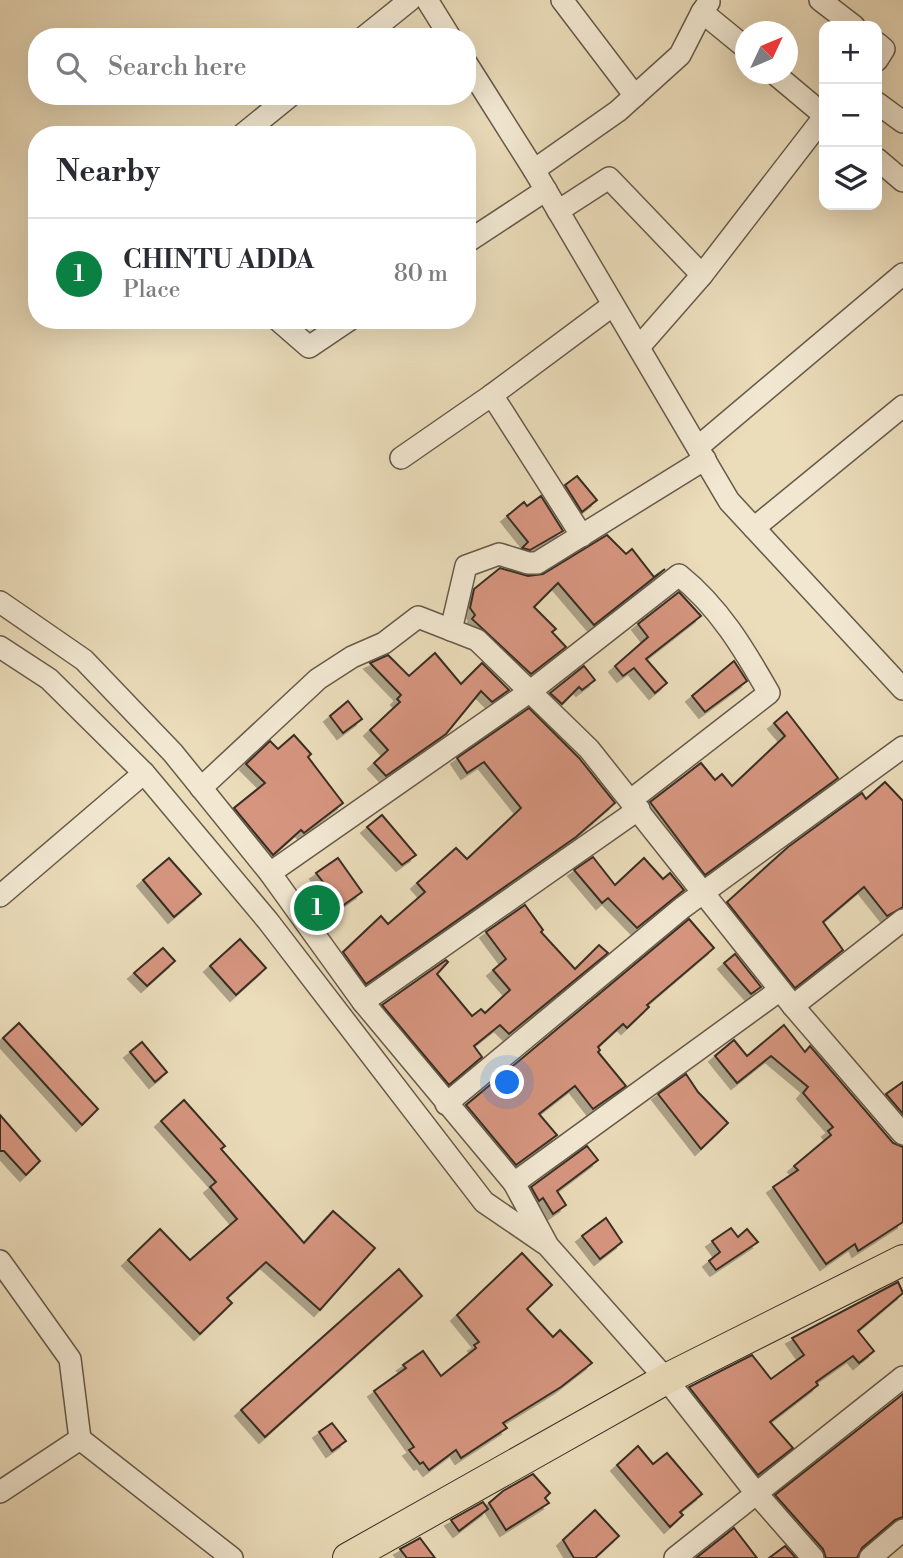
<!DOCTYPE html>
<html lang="en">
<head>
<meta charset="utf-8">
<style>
  :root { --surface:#fff; --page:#f2f2f3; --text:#2b2b33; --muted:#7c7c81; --line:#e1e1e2; --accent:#0b8043 }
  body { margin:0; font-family:"Libre Bodoni",serif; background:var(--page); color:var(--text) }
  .controls { position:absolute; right:21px; top:21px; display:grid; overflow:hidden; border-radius:14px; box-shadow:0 7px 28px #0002 }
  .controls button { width:63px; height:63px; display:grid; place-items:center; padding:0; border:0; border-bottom:2px solid var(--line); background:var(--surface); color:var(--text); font:35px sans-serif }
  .compass { position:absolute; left:735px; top:21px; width:63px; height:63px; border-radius:50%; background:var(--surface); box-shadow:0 7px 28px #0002; rotate:46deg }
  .you { position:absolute; left:508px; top:1083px; width:24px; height:24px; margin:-18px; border:5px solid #fff; border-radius:50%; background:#1a73e8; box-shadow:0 0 0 10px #1a73e833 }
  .badge { display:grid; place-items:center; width:46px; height:46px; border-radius:50%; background:var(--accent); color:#fff; font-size:23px; font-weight:700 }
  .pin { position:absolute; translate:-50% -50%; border:4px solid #fff; box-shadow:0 2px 7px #0006 }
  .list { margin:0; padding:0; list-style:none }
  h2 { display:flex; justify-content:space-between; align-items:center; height:91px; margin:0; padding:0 28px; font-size:30px }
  h2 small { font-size:23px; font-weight:400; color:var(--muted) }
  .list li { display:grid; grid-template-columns:46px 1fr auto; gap:21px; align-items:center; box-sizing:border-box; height:112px; padding:0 28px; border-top:2px solid var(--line) }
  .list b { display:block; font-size:26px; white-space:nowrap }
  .list p { margin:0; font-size:23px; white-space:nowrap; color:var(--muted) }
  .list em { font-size:23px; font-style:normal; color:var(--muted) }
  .icon { flex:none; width:38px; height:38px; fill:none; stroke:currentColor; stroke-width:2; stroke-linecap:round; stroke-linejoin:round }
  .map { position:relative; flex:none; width:903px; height:1558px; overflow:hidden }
  .search { position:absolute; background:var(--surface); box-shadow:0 7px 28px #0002; left:28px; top:28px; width:448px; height:77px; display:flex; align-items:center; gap:18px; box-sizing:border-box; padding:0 24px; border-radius:28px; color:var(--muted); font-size:26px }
  .panel { position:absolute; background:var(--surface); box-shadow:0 7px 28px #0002; left:28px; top:126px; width:448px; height:203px; border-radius:28px }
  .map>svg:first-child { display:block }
</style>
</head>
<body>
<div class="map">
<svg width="903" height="1558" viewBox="0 0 903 1558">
  <defs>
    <filter id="shadow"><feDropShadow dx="-6" dy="6" stdDeviation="0" flood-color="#0004"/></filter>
  </defs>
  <rect width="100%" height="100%" fill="#ebdcba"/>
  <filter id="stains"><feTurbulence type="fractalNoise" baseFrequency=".00286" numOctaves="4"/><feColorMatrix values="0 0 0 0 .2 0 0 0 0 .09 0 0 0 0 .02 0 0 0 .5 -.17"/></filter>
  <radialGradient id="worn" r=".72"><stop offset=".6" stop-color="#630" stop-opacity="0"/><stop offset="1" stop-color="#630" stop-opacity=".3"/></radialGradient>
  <!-- building -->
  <g fill="#d6957f" stroke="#392f24" stroke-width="2" filter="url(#shadow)">
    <polygon points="577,476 597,500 582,512 565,485"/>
    <polygon points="541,496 563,531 530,550 522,548 528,542 507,516 524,502 527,506"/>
    <polygon points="607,535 626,554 632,549 654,577 665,569 594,625 558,583 534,607 556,629 552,632 566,647 531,674 472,619 475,615 470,608 474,589 500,568 528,576 543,574"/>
    <polygon points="679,592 701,616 646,659 667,683 655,693 634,668 623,676 615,666 648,637 638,624"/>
    <polygon points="435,653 461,684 482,663 509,690 492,702 481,691 446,734 386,776 374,763 388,750 370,730 400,702 397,699 401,695 370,663 388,655 409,676"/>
    <polygon points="734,661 747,681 705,712 692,696"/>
    <polygon points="584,666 595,680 582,690 579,687 562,704 550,693"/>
    <polygon points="348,701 362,719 343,733 330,716"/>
    <polygon points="529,708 579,758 615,803 576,837 366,984 343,952 381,916 388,924 425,892 417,883 456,848 467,859 521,808 484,762 467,773 457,758"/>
    <polygon points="787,712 838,778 705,875 650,802 701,763 715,780 722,774 732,786 785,736 774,723"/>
    <polygon points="294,735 311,754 308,757 343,803 304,833 301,830 273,855 234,808 265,783 246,764 270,741 278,749"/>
    <polygon points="885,782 903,801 903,907 887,916 864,887 823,922 843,950 795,988 727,902 788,847 862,793 866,799"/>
    <polygon points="382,815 416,855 402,865 367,827"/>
    <polygon points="593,857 615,885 644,858 663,879 670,873 684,890 637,928 608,898 602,903 574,870"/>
    <polygon points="169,858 201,894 174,917 143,880"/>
    <polygon points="338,858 362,892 321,921 305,899 326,886 316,873"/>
    <polygon points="525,905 543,930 541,932 575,969 599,945 608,953 509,1034 500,1025 474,1046 482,1057 449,1085 382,1005 446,960 448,962 437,974 472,1016 481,1009 485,1013 510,990 493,970 506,959 486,932"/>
    <polygon points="689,919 714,948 647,1005 649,1007 627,1028 623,1024 598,1047 600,1050 598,1052 626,1086 593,1109 575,1086 539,1114 557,1135 516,1165 466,1105"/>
    <polygon points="240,939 266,968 236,995 210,966"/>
    <polygon points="163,948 175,961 147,986 134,973"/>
    <polygon points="735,954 761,987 751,994 724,963"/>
    <polygon points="19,1023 98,1109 82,1125 3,1038"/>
    <polygon points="784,1025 805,1052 810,1046 893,1143 903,1147 903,1222 858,1251 855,1244 826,1264 773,1187 798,1170 794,1166 831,1135 828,1131 833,1127 803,1093 808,1087 771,1056 737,1083 715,1056 734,1040 747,1056"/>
    <polygon points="142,1042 167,1072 155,1082 130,1052"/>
    <polygon points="686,1074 698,1092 728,1123 701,1149 658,1094"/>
    <polygon points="903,1082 903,1114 886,1094"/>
    <polygon points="184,1100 225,1146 221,1149 304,1243 333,1211 375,1248 320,1310 266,1262 227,1298 232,1303 200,1334 128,1260 160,1229 190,1260 237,1219 210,1187 216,1182 161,1121"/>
    <polygon points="0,1115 40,1161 26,1175 4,1151 0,1151"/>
    <polygon points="587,1146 598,1160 557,1191 566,1205 553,1214 543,1198 539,1201 531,1187"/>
    <polygon points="606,1218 622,1242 600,1259 582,1236"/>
    <polygon points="731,1228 738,1237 747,1229 758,1242 716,1270 709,1261 720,1252 712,1241"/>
    <polygon points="522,1253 552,1285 527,1309 553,1337 560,1330 592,1363 561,1387 503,1423 507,1428 461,1458 456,1450 429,1470 423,1462 420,1464 409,1450 414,1447 374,1391 406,1368 403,1365 423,1351 441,1376 476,1348 474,1345 479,1342 457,1315"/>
    <polygon points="399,1269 422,1296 265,1437 241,1410"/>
    <polygon points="898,1282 903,1293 858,1331 874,1351 859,1363 853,1356 816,1382 818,1385 770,1422 793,1448 758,1475 689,1387 752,1355 771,1379 804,1355 792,1338"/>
    <polygon points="903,1394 903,1517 895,1520 862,1548 857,1558 826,1558 823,1549 775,1495"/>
    <polygon points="332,1423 346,1441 332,1451 319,1432"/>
    <polygon points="638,1446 653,1464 667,1453 702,1494 680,1512 683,1515 670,1527 617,1465"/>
    <polygon points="533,1474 550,1493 545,1498 549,1503 506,1530 489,1503 503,1491"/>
    <polygon points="483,1502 488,1509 459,1531 451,1520"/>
    <polygon points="595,1510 619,1536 595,1558 574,1558 563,1540"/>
    <polygon points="734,1528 757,1558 696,1558"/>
    <polygon points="420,1538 435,1558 407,1558 400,1549"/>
    <polygon points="785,1546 796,1558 769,1558"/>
  </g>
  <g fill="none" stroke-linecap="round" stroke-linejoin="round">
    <!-- minor casing -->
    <g stroke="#665a4a" stroke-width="24">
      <g id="minor">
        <polyline points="427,0 450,37"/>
        <polyline points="562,0 635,96"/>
        <polyline points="820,0 854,26"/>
        <polyline points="709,2 702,12 746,48"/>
        <polyline points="702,12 680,55 618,111 534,170 729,501 903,689"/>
        <polyline points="364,37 410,0"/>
        <polyline points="877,43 884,49 877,60"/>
        <polyline points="467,64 534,170"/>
        <polyline points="775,74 824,115"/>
        <polyline points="877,103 903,122"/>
        <polyline points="242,135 290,96"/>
        <polyline points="877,159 903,181"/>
        <polyline points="558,211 609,178 702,275"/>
        <polyline points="467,242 546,190"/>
        <polyline points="278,320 309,347 349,320"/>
        <polyline points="639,347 702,275 824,117"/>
        <polyline points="698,447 903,274"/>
        <polyline points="401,458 492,395"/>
        <polyline points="754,528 903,406"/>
        <polyline points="582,536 492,395 613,305"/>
        <polyline points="0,602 84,660 173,753 270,873 363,1002 514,1183 548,1246 666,1379 756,1493 813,1558"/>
        <polyline points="451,630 466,566 499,554 528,563 537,563 705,459"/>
        <polyline points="0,647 49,679 144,773 268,921 484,1202 544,1243"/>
        <polyline points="201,788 318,679 352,657 384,643 418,617 477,640 589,749 793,1006 903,1134"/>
        <path d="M270,873l262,-183 147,-115c40,32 65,74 90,118l-138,107"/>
        <polyline points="0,896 144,773"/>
        <polyline points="363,1002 639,809"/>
        <polyline points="793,1006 903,920"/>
        <polyline points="446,1104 682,908 903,747"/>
        <polyline points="514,1183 780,990"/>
        <polyline points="0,1261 70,1359 80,1439"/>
        <polyline points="0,1492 80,1439 232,1558"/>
        <polyline points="675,1558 903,1377"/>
        <polyline points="870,1558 903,1530"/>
      </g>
    </g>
    <!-- highway casing -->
    <g stroke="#392f24" stroke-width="32">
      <polyline id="highway" points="348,1558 666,1379 903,1260"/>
    </g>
    <!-- minor -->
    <use href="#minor" stroke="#f2e8d2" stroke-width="21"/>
    <!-- highway -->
    <use href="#highway" stroke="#ebdcba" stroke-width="30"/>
  </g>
  <rect width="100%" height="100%" filter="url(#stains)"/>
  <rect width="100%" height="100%" fill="url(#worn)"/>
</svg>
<div class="controls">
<button>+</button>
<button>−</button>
<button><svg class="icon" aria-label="layers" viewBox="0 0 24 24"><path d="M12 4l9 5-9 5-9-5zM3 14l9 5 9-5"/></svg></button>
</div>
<svg class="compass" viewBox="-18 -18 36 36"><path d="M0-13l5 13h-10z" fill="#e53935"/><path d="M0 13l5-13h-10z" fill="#7c7c81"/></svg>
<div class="you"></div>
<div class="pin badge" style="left:317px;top:908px">1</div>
<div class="search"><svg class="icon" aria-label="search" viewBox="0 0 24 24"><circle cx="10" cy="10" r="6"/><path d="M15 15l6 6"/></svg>Search here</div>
<section class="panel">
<h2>Nearby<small></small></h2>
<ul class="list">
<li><span class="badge">1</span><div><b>CHINTU ADDA</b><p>Place</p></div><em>80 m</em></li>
</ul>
</section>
</div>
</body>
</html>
